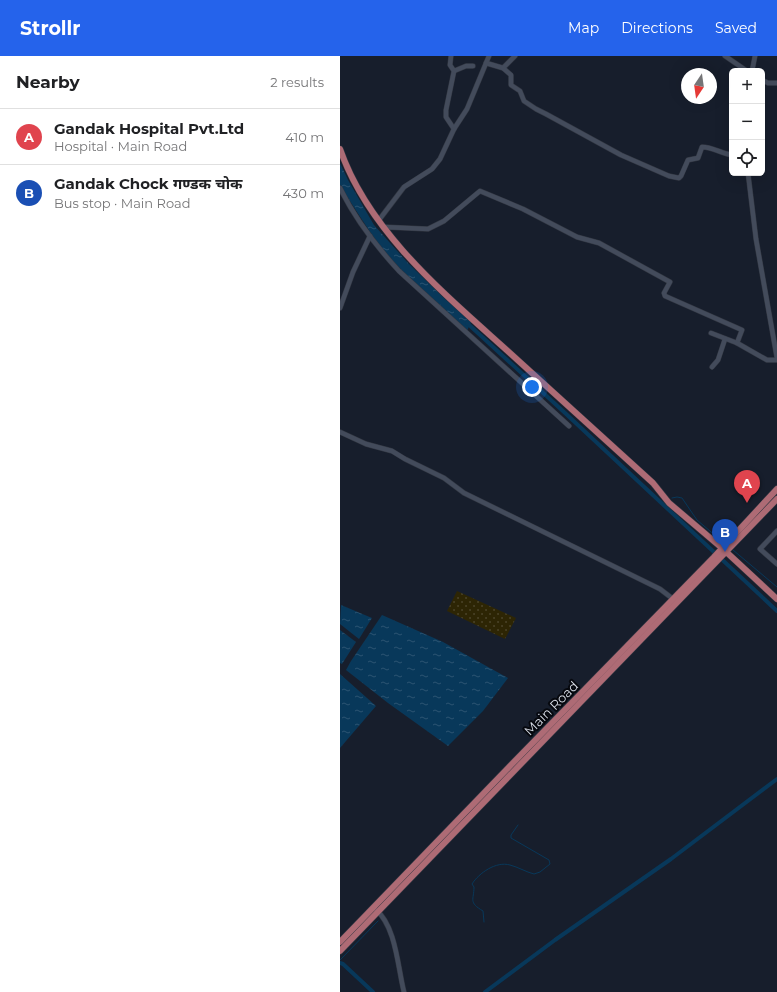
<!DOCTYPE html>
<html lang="en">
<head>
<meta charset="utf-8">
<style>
  :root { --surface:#fff; --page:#f6f6f6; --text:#202124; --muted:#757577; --line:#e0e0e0; --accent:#2563eb }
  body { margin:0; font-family:Montserrat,"Noto Sans Devanagari",sans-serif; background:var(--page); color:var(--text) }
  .controls { position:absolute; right:12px; top:12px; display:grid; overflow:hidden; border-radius:6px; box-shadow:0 4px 16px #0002 }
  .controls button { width:36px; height:36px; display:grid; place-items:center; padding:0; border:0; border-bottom:1px solid var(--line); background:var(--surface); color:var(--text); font:20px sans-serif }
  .compass { position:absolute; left:341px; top:12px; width:36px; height:36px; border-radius:50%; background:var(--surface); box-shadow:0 4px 16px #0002; rotate:193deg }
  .you { position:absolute; left:192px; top:331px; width:14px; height:14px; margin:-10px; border:3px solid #fff; border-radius:50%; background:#1a73e8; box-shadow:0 0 0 6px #1a73e833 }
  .badge { display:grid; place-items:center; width:26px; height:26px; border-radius:50%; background:var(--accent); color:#fff; font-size:13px; font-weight:700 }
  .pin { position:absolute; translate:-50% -33px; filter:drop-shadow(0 1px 2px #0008) }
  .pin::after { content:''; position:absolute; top:21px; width:14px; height:12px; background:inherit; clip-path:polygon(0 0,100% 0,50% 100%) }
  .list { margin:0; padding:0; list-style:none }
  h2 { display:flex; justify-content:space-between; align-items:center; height:52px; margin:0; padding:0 16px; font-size:17px }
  h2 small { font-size:13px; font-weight:400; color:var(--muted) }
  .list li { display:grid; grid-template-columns:26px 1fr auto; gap:12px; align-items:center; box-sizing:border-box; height:56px; padding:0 16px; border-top:1px solid var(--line) }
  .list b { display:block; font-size:15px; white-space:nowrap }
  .list p { margin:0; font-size:13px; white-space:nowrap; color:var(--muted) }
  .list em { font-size:13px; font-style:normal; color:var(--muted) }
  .icon { flex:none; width:22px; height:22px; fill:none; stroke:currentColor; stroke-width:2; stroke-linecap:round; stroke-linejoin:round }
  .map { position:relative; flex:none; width:437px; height:936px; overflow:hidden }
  header { display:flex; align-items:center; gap:24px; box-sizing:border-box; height:56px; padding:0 20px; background:var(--accent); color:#fff }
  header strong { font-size:19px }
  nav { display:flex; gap:22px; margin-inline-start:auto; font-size:14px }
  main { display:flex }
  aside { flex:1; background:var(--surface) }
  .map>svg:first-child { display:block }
</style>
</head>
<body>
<header>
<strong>Strollr</strong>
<nav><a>Map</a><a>Directions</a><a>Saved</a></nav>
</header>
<main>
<aside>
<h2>Nearby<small>2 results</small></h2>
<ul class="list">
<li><span class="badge" style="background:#e0444e">A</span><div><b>Gandak Hospital Pvt.Ltd</b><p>Hospital · Main Road</p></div><em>410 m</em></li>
<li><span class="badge" style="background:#1a4fb4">B</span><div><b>Gandak Chock गण्डक चोक</b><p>Bus stop · Main Road</p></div><em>430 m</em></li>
</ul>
</aside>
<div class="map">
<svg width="437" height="936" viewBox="0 0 437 936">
  <defs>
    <pattern id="sand-dots" width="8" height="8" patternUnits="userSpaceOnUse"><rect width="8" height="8" fill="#2d2504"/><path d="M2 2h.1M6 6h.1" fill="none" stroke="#4b4429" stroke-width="1.8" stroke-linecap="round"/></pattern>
    <pattern id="water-ripples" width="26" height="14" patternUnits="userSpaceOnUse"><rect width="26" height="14" fill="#08385a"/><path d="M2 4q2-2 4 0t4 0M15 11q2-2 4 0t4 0" fill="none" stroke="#2b5472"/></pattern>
  </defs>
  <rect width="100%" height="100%" fill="#171e2c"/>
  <!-- sand -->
  <polygon fill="url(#sand-dots)" points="117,535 176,562 165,583 107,555"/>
  <!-- water -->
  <g fill="url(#water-ripples)">
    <polygon points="0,107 8,124 34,169 68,207 103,241 131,266 127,275 75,228 46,198 34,182 0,130"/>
    <polygon points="1,549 32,562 19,583 0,568"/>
    <polygon points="42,559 103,586 168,622 143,655 108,690 48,647 6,614 11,605"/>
    <polygon points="0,574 16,586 2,608 0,607"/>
    <polygon points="0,618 36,650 0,692"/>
  </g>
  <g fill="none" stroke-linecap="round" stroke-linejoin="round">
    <!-- stream -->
    <g stroke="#08385a" stroke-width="1">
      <polyline points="332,442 337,441 342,442 357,464 384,487"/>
      <polyline points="393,494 437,531"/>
      <path d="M144,866l-1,-11c-15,-9 -9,-11 -9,-24l-2,-3c7,-11 24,-23 38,-19 8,2 16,7 24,9l6,-2 10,-8 -1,-4 -38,-22v-3l7,-10"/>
      <polyline points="0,904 38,865"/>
    </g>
    <!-- canal -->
    <g stroke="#08385a" stroke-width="4">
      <polyline points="127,267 224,356 437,555"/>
      <polyline points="0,907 3,908 33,936"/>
      <polyline points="145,936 215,884 331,803 437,723"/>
    </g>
    <!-- minor casing -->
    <g stroke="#323742" stroke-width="5.5">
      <g id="minor">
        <polyline points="111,0 110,9 114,15 106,54 106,61 114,73"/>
        <polyline points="385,0 407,15"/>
        <polyline points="146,7 163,12 175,0"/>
        <path d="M163,12l8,7v10l9,6 4,10 12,8 10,5 75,41 48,21 10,2 2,-2 7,-16 10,-2 4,-11c11,0 20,7 30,8"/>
        <polyline points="114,15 126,10 133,10"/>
        <polyline points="412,15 415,0"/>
        <polyline points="422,24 428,27 437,27"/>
        <polyline points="408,117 416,183 437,302"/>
        <path d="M0,132c15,31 36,58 59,83l170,155"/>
        <polyline points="39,164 64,131 92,113 100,103 114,73 127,53 149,0"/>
        <polyline points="44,171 88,173 104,165 140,135 183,153 237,181 259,187 330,226 324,237 325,240 402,274 397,287 427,304 437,304"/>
        <polyline points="0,252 13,216 30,180"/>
        <polyline points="371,277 397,287"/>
        <polyline points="372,311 378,304 385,283"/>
        <polyline points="0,376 26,388 52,395 65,403 104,422 124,437 320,533 333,543"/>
        <polyline points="437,475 420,493 437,508"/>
        <path d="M36,854c20,16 22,59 28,82"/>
      </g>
    </g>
    <!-- major casing -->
    <g stroke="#323742" stroke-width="7">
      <g id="major">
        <path d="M0,93c29,84 107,147 171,205 47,43 95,86 142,129l16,20 53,45 55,51"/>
        <polyline points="0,886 171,709 374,501 437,433"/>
        <polyline points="0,895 437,443"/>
      </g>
    </g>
    <!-- minor -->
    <use href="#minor" stroke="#434b5b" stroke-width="4.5"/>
    <!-- major -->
    <use href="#major" stroke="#ae6b75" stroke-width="6"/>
  </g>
  <g text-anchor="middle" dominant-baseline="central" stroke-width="4" stroke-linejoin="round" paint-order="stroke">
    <!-- street labels -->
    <g font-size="13" fill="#d7dce6" stroke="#06080e">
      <text transform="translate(211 652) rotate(-45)">Main Road</text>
    </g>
  </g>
</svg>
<div class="controls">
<button>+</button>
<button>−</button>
<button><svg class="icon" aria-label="locate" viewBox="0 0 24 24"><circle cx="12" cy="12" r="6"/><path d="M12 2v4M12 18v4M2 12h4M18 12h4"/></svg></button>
</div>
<svg class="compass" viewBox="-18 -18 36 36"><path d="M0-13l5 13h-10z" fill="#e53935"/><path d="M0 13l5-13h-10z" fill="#757577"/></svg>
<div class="you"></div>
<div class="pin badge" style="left:407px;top:447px;background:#e0444e">A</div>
<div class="pin badge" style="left:385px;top:496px;background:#1a4fb4">B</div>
</div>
</main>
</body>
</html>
